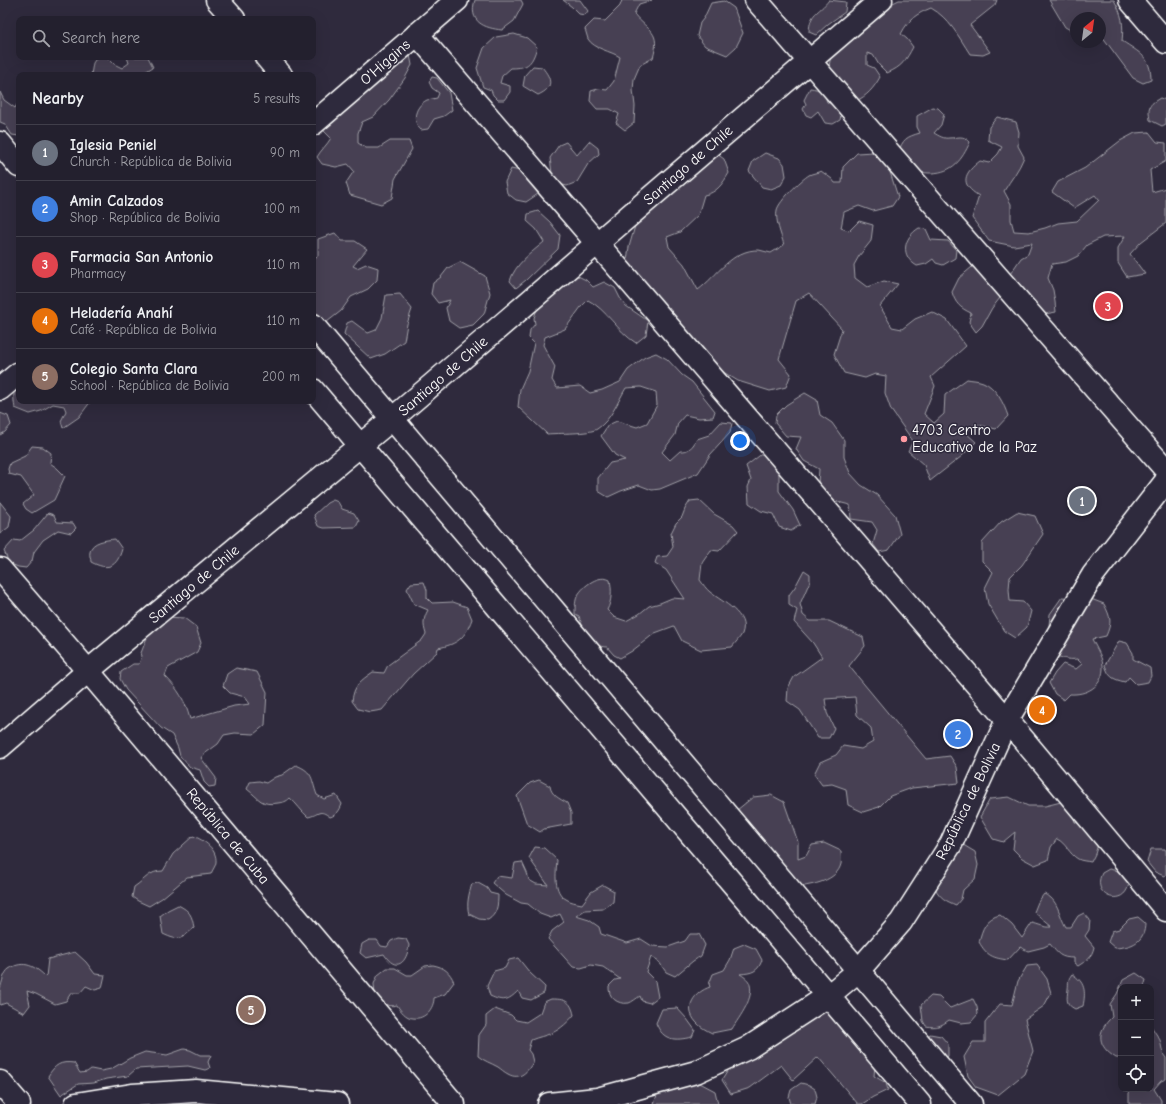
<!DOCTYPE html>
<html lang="en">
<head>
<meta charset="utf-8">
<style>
  :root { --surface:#23202e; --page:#2b2836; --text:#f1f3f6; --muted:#a3a3aa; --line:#403e4a; --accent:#d93025 }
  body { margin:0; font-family:"Comic Neue",sans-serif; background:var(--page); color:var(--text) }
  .controls { position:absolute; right:12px; bottom:12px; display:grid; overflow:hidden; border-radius:8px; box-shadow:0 4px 16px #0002 }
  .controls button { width:36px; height:36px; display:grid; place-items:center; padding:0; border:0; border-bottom:1px solid var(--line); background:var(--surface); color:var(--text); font:20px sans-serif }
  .compass { position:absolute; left:1070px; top:12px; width:36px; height:36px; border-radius:50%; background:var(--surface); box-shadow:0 4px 16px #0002; rotate:29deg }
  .you { position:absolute; left:740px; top:441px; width:14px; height:14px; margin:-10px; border:3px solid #fff; border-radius:50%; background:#1a73e8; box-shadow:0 0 0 6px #1a73e833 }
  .badge { display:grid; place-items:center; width:26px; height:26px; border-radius:50%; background:var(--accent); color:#fff; font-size:13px; font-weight:700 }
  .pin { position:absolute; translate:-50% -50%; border:2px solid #fff; box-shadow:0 1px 4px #0006 }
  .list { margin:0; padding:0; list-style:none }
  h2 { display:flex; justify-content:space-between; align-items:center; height:52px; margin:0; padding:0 16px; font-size:17px }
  h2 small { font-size:13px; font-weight:400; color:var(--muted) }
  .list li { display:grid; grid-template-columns:26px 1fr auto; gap:12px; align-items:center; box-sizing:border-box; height:56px; padding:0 16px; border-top:1px solid var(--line) }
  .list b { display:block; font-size:15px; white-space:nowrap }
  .list p { margin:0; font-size:13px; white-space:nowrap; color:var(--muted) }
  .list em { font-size:13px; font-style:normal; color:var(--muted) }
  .icon { flex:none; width:22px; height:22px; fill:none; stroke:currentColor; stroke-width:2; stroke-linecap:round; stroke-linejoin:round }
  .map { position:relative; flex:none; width:1166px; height:1104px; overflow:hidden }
  .search { position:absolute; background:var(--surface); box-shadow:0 4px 16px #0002; left:16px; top:16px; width:300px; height:44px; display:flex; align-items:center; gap:10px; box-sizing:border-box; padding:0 14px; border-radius:8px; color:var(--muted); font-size:15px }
  .panel { position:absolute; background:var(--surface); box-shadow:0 4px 16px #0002; left:16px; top:72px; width:300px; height:332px; border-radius:8px }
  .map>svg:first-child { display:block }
</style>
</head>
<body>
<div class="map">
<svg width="1166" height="1104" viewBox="0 0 1166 1104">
  <rect width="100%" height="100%" fill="#2f2a3d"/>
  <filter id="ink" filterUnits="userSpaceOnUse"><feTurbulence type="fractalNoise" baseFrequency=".025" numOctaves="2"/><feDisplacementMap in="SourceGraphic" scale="8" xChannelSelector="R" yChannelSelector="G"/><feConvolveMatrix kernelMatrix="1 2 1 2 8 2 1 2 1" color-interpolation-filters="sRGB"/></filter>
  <g filter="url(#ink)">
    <!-- green -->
    <g fill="#464152" stroke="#a2a0a8">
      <path d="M475,0h46l2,4 -9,17 -12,9c-18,-2 -34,-8 -27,-30z"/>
      <polygon points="563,0 580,0 588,11 585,15 579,14 572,7"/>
      <path d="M622,0h30l-13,4 -5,10c15,18 27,17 19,44l-13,7 -6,14 -1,11 2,16 -1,17 -9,7 -9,-7 3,-9 -9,-5h-13l-7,-8 1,-10 7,-2 9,1 7,-9 6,-24c-9,-6 -26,-8 -32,-18 -1,-3 -2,-7 -3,-10l9,-9 11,1 15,-15z"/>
      <path d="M829,0l17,2 -1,10 -17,12 -12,11 -7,-3c1,-20 9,-18 20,-32z"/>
      <path d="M899,0h98l-2,5 -25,20 20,27 -7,3 -13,-1c-11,-17 -21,-36 -39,-46 -15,6 -22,11 -30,26l6,5 6,8c-7,13 -11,20 -26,26l-8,-8 -6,-10 -6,-2v12l7,3 6,9c-6,11 -13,19 -24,24l-28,-30 4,-20 57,-46z"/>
      <path d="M1049,0h65c8,14 10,24 8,41 18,12 29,16 29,39l-8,3 -10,-5 -31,-42 -2,-1v-17h-24v15l-11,-6z"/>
      <polygon points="724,1 734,8 743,33 736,47 727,55 705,46 697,36 700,23 704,18 711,3"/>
      <path d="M514,34l13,4 10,9c-5,16 -8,21 -26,21l-9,8 -2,7 10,3v6l-6,8h-6l-5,-5 -2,-5 -8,-3 -6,-19 7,-20 12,-11z"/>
      <path d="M397,52l13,3 2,10 -7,13 -16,22 -16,17 -11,5 -4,11v10l8,5h13l11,-7h19l3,8 -17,30 -3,19 -11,6 -31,-9 -4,-12 8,-12 -6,-7 -12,3 -14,-3 -5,-7c4,-7 10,-12 14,-19l-9,-9 12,-14 15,-8 3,-9z"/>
      <polygon points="97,57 107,57 114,64 122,68 129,63 127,57 148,57 153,67 145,72 143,75 91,75 93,63"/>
      <path d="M533,66l9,1c10,12 12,21 -4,28l-15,-9 2,-11z"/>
      <path d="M432,77l5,1 12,15 3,17 -8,6 -10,3 -6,10 -7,1c-10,-9 -6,-24 6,-30 3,-1 7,-1 10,-2l2,-5 -7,-5 -3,-6z"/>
      <path d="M810,88c10,1 14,4 17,14l15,8 -2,10 -7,4 -8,-1 -7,-12 -7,6 -5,-2 -3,-6 3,-5 -2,-4z"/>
      <polygon points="0,92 4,100 15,108 19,101 19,136 12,135 5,124 0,122"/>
      <path d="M1160,98l6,2v24l-4,2 -12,-6c-2,-13 -2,-15 10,-22z"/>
      <path d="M933,107l5,1 6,6 -3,11 -7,8c5,3 10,6 15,5 10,0 13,-4 21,4 -8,18 -17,30 -38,31 -5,0 -11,0 -15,-3 -7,-5 -13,-12 -19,-17 5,-14 8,-16 22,-20l-3,-6v-11z"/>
      <path d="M997,117l19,5 3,10 -1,14 6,11c-5,13 -13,22 -20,34l7,13v16l3,11 15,1 16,-4 13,-5 19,-2 22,-21 -4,-5 -21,13 -22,-16 6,-10 27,-14 35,-27 15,-8 14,-1 8,10 9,1v18l-16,9 2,22 14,-4v35l-25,19 -11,12 15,20 -18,3 -9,-14v-15l7,-12 -22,1 -16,8 -9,11 -12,6 -14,2 -4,14 5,12 2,12 1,10 -11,2 -9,-7 -28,-30 13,-19 7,-4 4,-11 -18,3 -25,-5 -17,-23 7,-22c-20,-12 -15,-23 1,-35l9,2 9,-9 4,-7 -14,-7 1,-13z"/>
      <polygon points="589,141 598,148 599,154 588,164 577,182 567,186 559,184 552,173 550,158 559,145 566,142 577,155"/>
      <path d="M713,151l11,8 5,14c-6,10 -12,20 -25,22l-6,20 -18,17 -13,5 2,10 15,17 14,26c19,-14 34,-41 61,-40 4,1 8,2 12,3l13,-8c-3,-11 -9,-24 -7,-35 2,-9 24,-30 32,-35 4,-2 8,-2 12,-4l11,8 3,4h7l1,-16 14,-14 16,-1 11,6 6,14 8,25 -6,9 -19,5 -14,-5 -15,6 -3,16 8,3 10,-10 14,4 -2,16 -12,15 -5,9 1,13 12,9 17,-6 14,3 -18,22 12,21 10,2 13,-10 17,-7 15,8 19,26 -35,31 4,9 -11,28 10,9 10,-9 1,-19 22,-16c5,1 11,1 16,3 13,5 21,22 25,34l-12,13 -21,-5 -9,9 10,9 -14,14 -32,25 -6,-16 -16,-14 5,-10 -22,-31 -6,-17 1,-17 -11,-2 -10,4 -21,-5 -10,-19 8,-25 -33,-36 -13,8 -17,58 12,15 -5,13 -16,4 -32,-10 -23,-14 -88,-107 2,-13 6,-21z"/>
      <polygon points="765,153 779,158 784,164 786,176 781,185 771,189 762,187 749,171 753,161"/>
      <polygon points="511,169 525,172 538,194 526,202 516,200 507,193 505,182"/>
      <path d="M538,211l12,11 10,13 -2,14 -32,31 -10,8 -6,-7c5,-17 21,-28 34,-39l-8,-13 -9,-8 1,-7z"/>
      <path d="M919,228l7,1 5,11 17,1 8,9 -1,8 -12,7 -7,-2 -3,-4 -7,5 -9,2c-17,-10 -14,-28 2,-38z"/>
      <polygon points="335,233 342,241 355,241 367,249 353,266 357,268 366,264 378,268 377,280 368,289 351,297 341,311 327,322 313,325 313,261 318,256 318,239"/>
      <polygon points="460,262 485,276 490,293 484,314 473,325 459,328 449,321 446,308 450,300 438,303 431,294 433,283 441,277 448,268"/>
      <path d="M972,267h17l13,15 -2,16 -8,10 -10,18 -6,6 -7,-10 2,-9c-11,-5 -16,-10 -19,-21l7,-14z"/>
      <path d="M576,275l10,5 7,7 11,-5 11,6 5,10 6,8 22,15 -2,14 -10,8c-19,-12 -29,-33 -48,-43l-7,7 -16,22 -20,8 -2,8 12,22 -3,13 5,8 23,-2 10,7 12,-3 18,-8 8,-12 17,-13 11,-4 11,6 15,16 10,7 23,29 -2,6 -14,1 -14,-3 -7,8 -3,12 -13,17 8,8 10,-9c9,1 13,-5 17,-12l12,-4 12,-13 11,1 -2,10 -20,22 -12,18 -38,16 -8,1 -13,-5 -18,6 -13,6 -10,-6v-13l12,-15 15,-3 -10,-5 -14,-19 7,-11 9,-4 20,6 10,-4 10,-18 -1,-13 -15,-5 -15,1c-8,13 -15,32 -29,41 -8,5 -39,4 -50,5l-29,-27 2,-18 8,-18 6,-28 -5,-5 1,-8 5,-6 -1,-6 6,-18z"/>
      <polygon points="400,294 412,309 407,324 404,341 385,354 371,359 344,334 347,323 352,321 368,333 376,330 382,318 386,295"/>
      <path d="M19,381v20h72l-12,16 -16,11 -2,-7 5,-10 -2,-5 -11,-2 -12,7 -11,3 -15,-6c-2,-9 -2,-20 4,-27z"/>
      <polygon points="805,393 817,400 820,415 832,423 844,440 844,457 850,473 861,485 877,495 895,515 900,534 889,550 879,552 873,544 877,530 872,522 851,519 850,505 830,500 818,483 819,469 804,461 796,449 801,437 786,436 775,423 776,415 786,405"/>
      <polygon points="0,413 8,416 11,425 5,432 0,435"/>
      <polygon points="32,446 43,447 51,453 50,463 57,468 65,476 54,500 32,513 26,509 23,504 34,495 21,477 9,474 8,469 10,463 25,456"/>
      <polygon points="763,453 776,461 779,473 779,491 793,510 800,525 791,531 779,527 773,514 761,511 749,503 748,487 751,480 746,466"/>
      <polygon points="333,500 338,502 342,509 354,513 359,521 356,527 324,528 318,526 314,515 327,503"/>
      <path d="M699,500l15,14 19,11 5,6 -19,20 -8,-1 -9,13 -2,17c3,4 6,9 10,12 12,10 40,22 32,42 -2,4 -7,9 -10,13l-31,3 -19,-9 -8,-15 -19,7 -23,18 -12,7 -6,-3 -7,-8c-17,0 -23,-16 -28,-31l-4,-2c0,-6 0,-15 3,-19 6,-10 21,-21 32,-15 2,10 2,21 -3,30l7,7 12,4 13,-7 10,-8 11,-3 12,-5 13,1 -19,-29 -11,-7 2,-6 10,-1 6,-9 -2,-14 5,-10 6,-6 3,-8 5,-8z"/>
      <polygon points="0,502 11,516 9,527 0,534"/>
      <polygon points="1017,512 1035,516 1043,534 1022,565 1010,577 1009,589 1010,601 1023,602 1031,611 1027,627 1015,638 1004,631 988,604 985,588 993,572 982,561 982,543 1001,522"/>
      <polygon points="48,513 54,515 57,522 73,523 76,528 71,533 58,530 43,540 34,552 32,561 26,568 18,567 9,563 4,551 14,540 20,541 34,530"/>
      <path d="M115,539l7,10c-5,18 -14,22 -31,13 0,-3 -2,-7 -1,-10 1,-11 17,-12 25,-13z"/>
      <polygon points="804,570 810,574 810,581 800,604 803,615 810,621 829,621 863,637 865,646 849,666 926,759 950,756 957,767 959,783 912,788 890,796 879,807 863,812 848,805 846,789 832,784 822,785 814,774 820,762 836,755 843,746 861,749 873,742 871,728 857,715 855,697 825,699 827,713 834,728 829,738 818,738 800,710 787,701 788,688 794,677 822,657 813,643 794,622 797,610 789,605 789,595 795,587"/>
      <path d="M424,582l3,8v8l5,5 21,-1 14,5 5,12c-7,19 -14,25 -34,29l-1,4 -24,22 -31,36 -12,2 -12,-3 -6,-8c2,-16 8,-20 21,-29l11,1 4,-8 34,-25 4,-6c-3,-9 -3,-15 2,-24l-14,-6 -7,-15 4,-6z"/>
      <path d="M1062,597l29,2 13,5c7,14 8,18 2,32l-14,3c4,9 12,20 11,30 -1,18 -17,26 -33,25l-6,6 -9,-6 -6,-11 6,-10 8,-9 13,5 6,-5 -5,-5c-7,1 -13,0 -20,-3l-9,-18 2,-24z"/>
      <path d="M166,617l18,1 12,9 5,16 -4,9 -29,16 -3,8c13,13 20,24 25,43l44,-13 16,-2 -5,-7 -15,-4 -7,-7 4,-12 9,-6 21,4 10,20 -2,33 -11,9 -19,-1 -11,2 -6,9 -15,11 -2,3 15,20 -1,8 -6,1 -5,-5 -4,-12 -10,-3 -10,-11 -2,-8 -6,-13 -11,-7 -35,-38 -6,-11 1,-7 12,-8h6l3,-8 -1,-3 7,-18z"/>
      <path d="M1119,641l8,2 6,10v6l17,9 1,8 -3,6 -12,2 -7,-7 -4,5c-13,-3 -16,-5 -20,-17z"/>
      <path d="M296,765c18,7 15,14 21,30l7,4 12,-4 6,9c-2,6 -5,11 -12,13 -11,-9 -11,-2 -22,0 -7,-6 -11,-13 -18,-19 -4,4 -6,4 -12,5 -17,3 -18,-4 -31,-14l3,-7 9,-1 7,2 9,-6 7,-2z"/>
      <path d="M539,780l11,6c1,9 10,13 17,17l4,10v11l-27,5 -4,3 -13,-8 -10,-28 13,-13z"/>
      <path d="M771,795l13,7 14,40v17l8,-3 6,-11 12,-2 17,8c0,4 1,9 0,13 -4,17 -29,21 -43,23l-65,-70 4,-7 16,-13z"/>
      <path d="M1009,797l19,9h17l16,-4 10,8 4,12 11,5 14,11 -5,16 -4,8c-4,-1 -10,-1 -13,-3 -9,-5 -12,-16 -21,-20l-6,8 -3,13 -13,5 -13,-7 -9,-9 2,-17 -12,10 -10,-3 -13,-22 10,-18z"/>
      <path d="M193,836c11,4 24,13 23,26 0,4 -4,8 -5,12l-24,3 -25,21 -13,8 -11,-5 -6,-4 2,-10c12,-8 15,-16 29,-16l10,-17z"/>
      <path d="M960,843l15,9 3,13 -3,14 -12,11 -2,9 -5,6c-10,-4 -16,-7 -21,-17l5,-6 1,-4z"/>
      <path d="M535,847l9,1 13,12c-1,13 -4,32 9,39 4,3 11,4 16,5l9,-12 12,-7 11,6 -1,11 -10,7 -18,1 -9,6 13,4 10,7 2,7 26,9 14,-4 11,7 16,1 17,-6 5,-7h9l6,11 -4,11 -8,5 -18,15 -9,-4 -7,-10 -8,-5 -5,15 9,9 3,16 -8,6 -8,-2 -2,-5c-3,2 -8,6 -11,7 -12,2 -21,-6 -20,-17l6,-6 5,-1 -17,-12 -12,-2 -10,3 -8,-1 -25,-28 4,-8 12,-9 -4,-8 -9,4 -11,-4 -12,-10 -7,-1 -15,-8 -14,-12 5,-7 15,2 3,-15 7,-1 5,11 2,7 7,4 12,1 -19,-27z"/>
      <polygon points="1151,849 1165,849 1166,851 1166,875 1164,876 1155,872 1147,862"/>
      <path d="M1109,869l9,2 11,6c2,33 -40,22 -27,-4z"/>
      <path d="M478,883l9,5 3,5 8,2c0,11 -1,19 -10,25l-9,-1 -10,-5c-3,-9 0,-21 3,-30z"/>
      <path d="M1044,894c14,4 15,22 22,33h5l7,-11 6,-3 6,7 -1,10 -4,6 9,11c-2,10 -8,14 -16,19l-4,-3v-5c-14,0 -16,-4 -24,-14l-6,3 -16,4 -8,-4 -12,13c-15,-2 -21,-4 -29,-18 3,-13 7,-24 21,-27l12,10 10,13 10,-15c6,1 13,5 20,4l-18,-15 4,-10z"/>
      <path d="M178,905c12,6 14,10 16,23 -13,11 -14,14 -31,6l-3,-18 8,-6z"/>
      <path d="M1138,917l7,6c0,19 -13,24 -30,25l-7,-6 4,-11 7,-2 10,-10z"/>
      <path d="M398,938l8,1 3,6c-2,18 -13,28 -25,9l-18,4 -6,-5 2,-9 7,-4h8l4,6 6,1 4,-6z"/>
      <path d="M744,944l12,5 6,11c-4,12 -10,13 -22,14 3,2 8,5 9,8 7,15 -10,35 -17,47l-20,4c-6,-3 -12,-6 -16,-11 -13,-15 -1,-30 14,-35l-1,-3 4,-10 11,-4 6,-10 4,-12z"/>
      <path d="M75,952l11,10 9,12 10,1 -3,13 -7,2 -9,-4 -6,7h-9l-5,8 -11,3 -19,-10 -9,-3 3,14 -6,8 -18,-10 -6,2c0,-5 0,-12 0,-16 2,-6 4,-17 9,-20 15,-10 27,-2 37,8l2,-18z"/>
      <path d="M518,958l12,15 15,14 -1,6 -13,7 -9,-2 -4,-7c-10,10 -15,11 -28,5l-3,-10 7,-15 11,-3 4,-8z"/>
      <path d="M433,965c11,2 17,7 21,17l-9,12 -11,4c0,10 -9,22 -21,20 -7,0 -13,-8 -16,-13 -11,3 -15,-3 -22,-10l-1,-11 4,-9 9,-7h8l12,7h5l13,-9z"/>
      <polygon points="1037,965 1047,979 1051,993 1044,1006 1025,1019 1033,1051 1024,1074 998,1095 976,1087 968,1076 964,1057 973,1042 985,1042 985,1023 1000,1004 1012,1005 1018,981 1027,966"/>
      <path d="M1136,973l10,7 -2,7h-23v71h-5c-19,-12 -20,-26 -4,-41l-2,-13 7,-10 6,-14z"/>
      <path d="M1072,974c13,8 14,17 11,32l-8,3c-10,-5 -8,-10 -7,-20 1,-8 -1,-8 4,-15z"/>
      <path d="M931,996l8,1 11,11 23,-9 4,8 1,7 -7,8 -10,1 -12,-3c-8,6 -13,8 -23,6l-3,-5 -2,-16z"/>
      <path d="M551,999c13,0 20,1 23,16 -5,6 -13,14 -22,18 -7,3 -14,4 -21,7l-3,10 3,4 2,8c-5,9 -13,19 -25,12 -4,-2 -7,-5 -10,-7 -7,-4 -14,-6 -20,-11l1,-21 7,-10v-9l9,-7 16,6 5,5 10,2 14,-9 4,-11z"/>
      <polygon points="826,1006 875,1065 874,1076 886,1083 888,1090 873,1097 862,1104 858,1104 818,1057 793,1080 781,1065 750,1088 731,1094 722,1080 732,1064"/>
      <path d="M677,1008l10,11 8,11 -3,7c-17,4 -29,4 -36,-14l6,-14z"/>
      <polygon points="1151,1026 1160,1040 1163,1054 1166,1058 1166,1079 1161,1081 1154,1089 1161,1100 1161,1104 1129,1104 1129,1093 1132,1089 1151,1089"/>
      <polygon points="930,1034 941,1036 948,1044 948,1056 941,1063 920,1048"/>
      <path d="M184,1049l6,1 10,5h11l-3,7 2,6 -5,2 -17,-4 -52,3 -8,7 -22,3 -12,4 -16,1 -17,11 -13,-19c7,-11 12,-15 26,-13l6,10 7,-1 4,-3 10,2 10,-2 19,-11 15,-6 22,3z"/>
      <polygon points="698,1082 715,1091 718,1104 654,1104 657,1095 671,1087"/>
      <polygon points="801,1083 809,1085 815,1089 817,1097 815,1104 791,1104 789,1097 791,1090"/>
    </g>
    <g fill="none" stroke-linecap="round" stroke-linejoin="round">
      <!-- minor casing -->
      <g stroke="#fff" stroke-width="25">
        <g id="minor">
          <polyline points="217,0 234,19"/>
          <polyline points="756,0 1166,470"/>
          <polyline points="1130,0 1166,42"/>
          <polyline points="417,34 1007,720 1166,910"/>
          <polyline points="266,57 281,75"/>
          <polyline points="313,124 457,0"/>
          <polyline points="0,143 19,166"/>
          <polyline points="313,325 971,1104"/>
          <polyline points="0,389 19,373"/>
          <polyline points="313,390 920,1104"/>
          <polyline points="0,747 88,671 392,419 881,0"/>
          <polyline points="0,1082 19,1104"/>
          <polyline points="76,1104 132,1095 196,1091 337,1104"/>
          <polyline points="549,1104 597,1099 696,1072 748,1048 828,996 858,971 901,922 951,844 1007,720 1093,575 1166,481"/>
        </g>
      </g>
      <!-- secondary casing -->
      <g stroke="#fff" stroke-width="25">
        <polyline id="secondary" points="0,569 88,671 454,1104"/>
      </g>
      <!-- minor -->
      <use href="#minor" stroke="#2f2a3d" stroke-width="22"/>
      <!-- secondary -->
      <use href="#secondary" stroke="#2f2a3d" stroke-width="22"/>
    </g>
  </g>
  <!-- markers -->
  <circle fill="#ff9aa2" stroke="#2f2a3d" stroke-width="1.5" cx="904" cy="439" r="4"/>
  <g text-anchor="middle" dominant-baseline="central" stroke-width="3" stroke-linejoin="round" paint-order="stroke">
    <!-- street labels -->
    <g font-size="15" fill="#fff" stroke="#2f2a3d">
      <text transform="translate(385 62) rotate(-41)">O'Higgins</text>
      <text transform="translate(688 165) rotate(-41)">Santiago de Chile</text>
      <text transform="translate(443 376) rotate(-41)">Santiago de Chile</text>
      <text transform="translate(194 584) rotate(-40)">Santiago de Chile</text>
      <text transform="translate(968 801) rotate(-64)">República de Bolivia</text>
      <text transform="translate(228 836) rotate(50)">República de Cuba</text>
    </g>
    <!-- poi labels -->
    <g font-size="15" fill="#fff" stroke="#2f2a3d" text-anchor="start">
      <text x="912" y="430">4703 Centro<tspan x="912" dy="17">Educativo de la Paz</tspan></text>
    </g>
  </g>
</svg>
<div class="controls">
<button>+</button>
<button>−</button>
<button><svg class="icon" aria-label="locate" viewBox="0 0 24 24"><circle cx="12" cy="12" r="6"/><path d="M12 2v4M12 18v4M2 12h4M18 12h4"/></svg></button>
</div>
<svg class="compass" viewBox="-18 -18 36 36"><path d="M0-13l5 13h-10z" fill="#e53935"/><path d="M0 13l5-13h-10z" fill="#a3a3aa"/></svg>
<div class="you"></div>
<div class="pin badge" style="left:1082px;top:501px;background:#6b7280">1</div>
<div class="pin badge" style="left:958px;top:734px;background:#3f7fe0">2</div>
<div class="pin badge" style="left:1108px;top:306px;background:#e0444e">3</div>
<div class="pin badge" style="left:1042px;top:710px;background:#e8710a">4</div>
<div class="pin badge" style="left:251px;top:1010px;background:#8d6e63">5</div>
<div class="search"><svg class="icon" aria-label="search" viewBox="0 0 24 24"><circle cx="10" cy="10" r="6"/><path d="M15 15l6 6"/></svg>Search here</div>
<section class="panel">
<h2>Nearby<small>5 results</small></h2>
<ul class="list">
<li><span class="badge" style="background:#6b7280">1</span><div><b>Iglesia Peniel</b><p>Church · República de Bolivia</p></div><em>90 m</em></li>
<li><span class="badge" style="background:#3f7fe0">2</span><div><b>Amin Calzados</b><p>Shop · República de Bolivia</p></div><em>100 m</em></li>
<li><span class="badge" style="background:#e0444e">3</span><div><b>Farmacia San Antonio</b><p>Pharmacy</p></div><em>110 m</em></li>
<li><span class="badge" style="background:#e8710a">4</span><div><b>Heladería Anahí</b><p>Café · República de Bolivia</p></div><em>110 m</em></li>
<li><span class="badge" style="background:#8d6e63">5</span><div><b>Colegio Santa Clara</b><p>School · República de Bolivia</p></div><em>200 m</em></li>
</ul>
</section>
</div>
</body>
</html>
